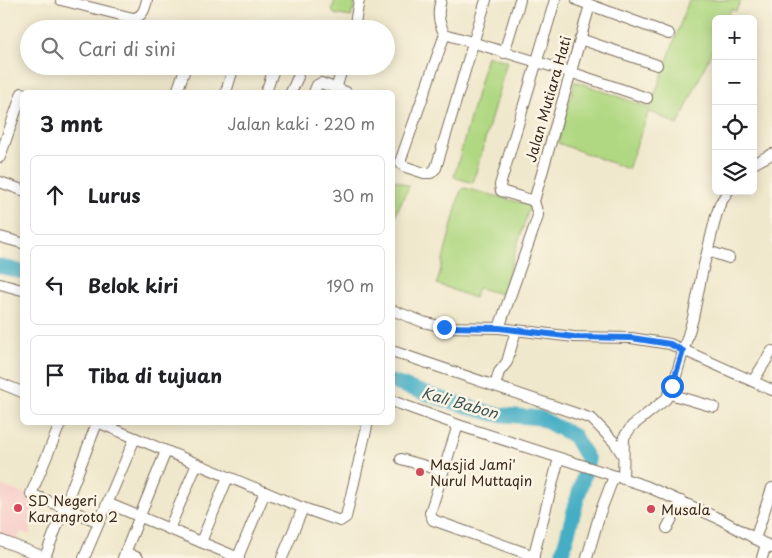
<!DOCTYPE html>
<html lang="id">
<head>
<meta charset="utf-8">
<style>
  :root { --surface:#fff; --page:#f6f6f6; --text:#202124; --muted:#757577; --line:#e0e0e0 }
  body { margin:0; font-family:"Playpen Sans",sans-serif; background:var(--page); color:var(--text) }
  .controls { position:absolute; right:15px; top:15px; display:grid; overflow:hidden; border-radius:8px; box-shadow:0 2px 12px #0003 }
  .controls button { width:45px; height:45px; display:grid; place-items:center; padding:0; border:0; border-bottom:1px solid var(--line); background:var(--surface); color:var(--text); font:25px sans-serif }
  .stop { position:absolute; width:15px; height:15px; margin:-11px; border:4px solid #1a73e8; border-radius:50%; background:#fff }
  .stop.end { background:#1a73e8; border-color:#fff; box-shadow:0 1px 5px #0008 }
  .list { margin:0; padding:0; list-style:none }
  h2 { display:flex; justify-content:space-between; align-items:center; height:65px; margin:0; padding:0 20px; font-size:21px }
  h2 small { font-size:16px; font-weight:400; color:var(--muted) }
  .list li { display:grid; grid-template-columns:32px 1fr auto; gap:15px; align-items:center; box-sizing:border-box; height:80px; margin:0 10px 10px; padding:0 10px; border:1px solid var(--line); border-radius:8px }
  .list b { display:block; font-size:19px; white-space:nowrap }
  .list em { font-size:16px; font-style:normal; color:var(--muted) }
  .icon { flex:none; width:28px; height:28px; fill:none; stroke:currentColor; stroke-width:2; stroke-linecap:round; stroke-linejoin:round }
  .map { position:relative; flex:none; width:772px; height:558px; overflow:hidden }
  .search { position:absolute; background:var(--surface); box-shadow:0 2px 12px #0003; left:20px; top:20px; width:375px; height:55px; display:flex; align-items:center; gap:12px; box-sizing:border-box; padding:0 18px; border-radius:28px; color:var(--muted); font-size:19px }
  .panel { position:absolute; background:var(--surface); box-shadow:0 2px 12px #0003; left:20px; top:90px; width:375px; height:335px; border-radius:8px }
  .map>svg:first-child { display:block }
</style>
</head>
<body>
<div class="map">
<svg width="772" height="558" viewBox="0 0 772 558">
  <rect width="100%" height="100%" fill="#fcf5e5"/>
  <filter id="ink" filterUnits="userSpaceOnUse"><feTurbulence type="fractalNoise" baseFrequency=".02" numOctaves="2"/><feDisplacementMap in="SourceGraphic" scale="10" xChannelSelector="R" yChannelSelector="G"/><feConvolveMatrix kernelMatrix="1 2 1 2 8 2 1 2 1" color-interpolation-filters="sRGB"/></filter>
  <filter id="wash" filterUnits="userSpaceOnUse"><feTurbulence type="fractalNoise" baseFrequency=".0096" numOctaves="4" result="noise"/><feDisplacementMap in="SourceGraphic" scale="20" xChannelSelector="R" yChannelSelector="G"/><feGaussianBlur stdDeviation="1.12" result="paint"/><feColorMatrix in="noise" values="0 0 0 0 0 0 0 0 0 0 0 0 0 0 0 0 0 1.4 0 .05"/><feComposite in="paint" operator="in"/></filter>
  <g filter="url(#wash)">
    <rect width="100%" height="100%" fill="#f0e8cc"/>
    <!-- built -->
    <polygon fill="#f7d0cb" points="0,485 38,499 30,535 21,532 16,543 0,537"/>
    <!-- green -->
    <g fill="#b0d882" stroke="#768150">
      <polygon points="335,0 356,0 351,17 334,14 332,10"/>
      <polygon points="689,0 741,0 736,11 731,9 726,19 716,19 716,42 678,125 649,111 628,169 558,143 575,81 650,108"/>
      <polygon points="487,56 507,61 473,183 454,177"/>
      <polygon points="393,179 409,186 393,220"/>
      <polygon points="464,188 530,205 502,294 478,288 474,298 437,284 460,192"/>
    </g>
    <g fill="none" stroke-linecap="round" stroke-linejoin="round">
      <!-- river -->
      <g stroke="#45aec4" stroke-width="15">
        <polyline points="0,266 22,272"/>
        <polyline points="392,382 439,398 494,414 540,418 574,436 588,460 561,558"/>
      </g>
    </g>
  </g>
  <g filter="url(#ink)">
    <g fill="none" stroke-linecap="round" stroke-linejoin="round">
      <!-- minor casing -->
      <g stroke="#7a6c5b" stroke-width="12">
        <g id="minor">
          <path d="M61,0l72,18c10,-1 12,-10 14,-18"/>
          <path d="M441,0c-4,12 -3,23 4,34l125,38 77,26"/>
          <polyline points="577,0 669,34"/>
          <polyline points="354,29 359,0"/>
          <polyline points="445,34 401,159 401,164 403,166 424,173 431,173 436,168 486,0"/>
          <polyline points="580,39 657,65"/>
          <polyline points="504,53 520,0"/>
          <polyline points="336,89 343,66"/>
          <polyline points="177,92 186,66"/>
          <polyline points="226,92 234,66"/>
          <polyline points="266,92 275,66"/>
          <polyline points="291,92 298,77"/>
          <polyline points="314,92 317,85 321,83 346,92"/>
          <polyline points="0,157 22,93"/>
          <polyline points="753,164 772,154"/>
          <polyline points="0,182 22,190"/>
          <polyline points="534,201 501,191 500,185 555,0"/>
          <polyline points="534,201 590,5"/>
          <polyline points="0,237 22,243"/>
          <polyline points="708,251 729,258"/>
          <polyline points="0,284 22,290"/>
          <polyline points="392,310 423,322 444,327 499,328 574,337 631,338 670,344 772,390"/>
          <polyline points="499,328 537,219 538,215 534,201"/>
          <polyline points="392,351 592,419 615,443 622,454"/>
          <polyline points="753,381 772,351"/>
          <polyline points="0,383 22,392"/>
          <polyline points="495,386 499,372 507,362 516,330"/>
          <polyline points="670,394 714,407"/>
          <polyline points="392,401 458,425 646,486 720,519 772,548"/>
          <polyline points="61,422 31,494 99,522"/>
          <polyline points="97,422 303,508 340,521 346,517 368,422"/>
          <polyline points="458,425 430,513 433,520 534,556"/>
          <polyline points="401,459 443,471"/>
          <polyline points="623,479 624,437 632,426 666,399 673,386 693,318 702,273 716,216 720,204 728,191"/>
          <polyline points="107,503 239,558"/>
          <polyline points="667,528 681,501"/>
          <polyline points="169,529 197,464"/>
          <polyline points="755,539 772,488"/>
          <polyline points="0,540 47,558"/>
          <polyline points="201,542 228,477"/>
          <polyline points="125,552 138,558"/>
          <polyline points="45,557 97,423"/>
          <polyline points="238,557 265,492"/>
          <polyline points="84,558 135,438"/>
          <polyline points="123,558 166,451"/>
          <polyline points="282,558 303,508"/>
          <polyline points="533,558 559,458"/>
          <polyline points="587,558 600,513 614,476"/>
          <polyline points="762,558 766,544"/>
        </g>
      </g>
      <!-- minor -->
      <use href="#minor" stroke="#fff" stroke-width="10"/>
    </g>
  </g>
  <g fill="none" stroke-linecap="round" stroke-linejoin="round" filter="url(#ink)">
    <!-- route -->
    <polyline stroke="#1a73e8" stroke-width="6" points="444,327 499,328 574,337 632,338 670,344 683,351 672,386"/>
  </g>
  <!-- markers -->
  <g fill="#d1495b" stroke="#fcf5e5" stroke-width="2">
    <circle cx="420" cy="472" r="5"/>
    <circle cx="18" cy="508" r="5"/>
    <circle cx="651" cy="509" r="5"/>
  </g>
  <g text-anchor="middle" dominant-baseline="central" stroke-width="5" stroke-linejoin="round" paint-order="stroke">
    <!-- street labels -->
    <g font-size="14" fill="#3b2a1e" stroke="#fcf5e5">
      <text transform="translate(548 99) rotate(-74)">Jalan Mutiara Hati</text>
    </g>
    <!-- poi labels -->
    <g font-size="14" fill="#3b2a1e" stroke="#fcf5e5" text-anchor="start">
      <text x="430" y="464">Masjid Jami'<tspan x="430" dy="16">Nurul Muttaqin</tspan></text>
      <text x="28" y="500">SD Negeri<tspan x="28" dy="16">Karangroto 2</tspan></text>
      <text x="661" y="509">Musala</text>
    </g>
    <!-- water labels -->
    <g font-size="15" font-style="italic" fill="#3e5858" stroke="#fcf5e5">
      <text transform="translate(460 402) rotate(16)">Kali Babon</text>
    </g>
  </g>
</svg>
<div class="controls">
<button>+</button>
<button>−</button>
<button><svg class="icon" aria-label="locate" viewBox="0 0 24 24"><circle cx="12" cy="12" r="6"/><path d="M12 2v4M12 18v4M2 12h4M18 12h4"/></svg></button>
<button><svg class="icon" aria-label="layers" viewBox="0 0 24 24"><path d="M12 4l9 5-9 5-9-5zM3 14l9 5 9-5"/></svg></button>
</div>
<div class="stop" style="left:672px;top:386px"></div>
<div class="stop end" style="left:444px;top:327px"></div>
<div class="search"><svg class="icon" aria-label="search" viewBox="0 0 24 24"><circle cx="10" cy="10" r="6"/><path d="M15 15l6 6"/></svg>Cari di sini</div>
<section class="panel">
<h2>3 mnt<small>Jalan kaki · 220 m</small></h2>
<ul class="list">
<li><svg class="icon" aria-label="ahead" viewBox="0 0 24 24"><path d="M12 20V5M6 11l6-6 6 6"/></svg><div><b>Lurus</b></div><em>30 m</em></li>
<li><svg class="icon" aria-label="left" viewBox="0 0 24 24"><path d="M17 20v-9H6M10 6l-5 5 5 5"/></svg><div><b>Belok kiri</b></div><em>190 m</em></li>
<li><svg class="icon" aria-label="arrive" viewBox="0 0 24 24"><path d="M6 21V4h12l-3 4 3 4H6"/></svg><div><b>Tiba di tujuan</b></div></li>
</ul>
</section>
</div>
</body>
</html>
